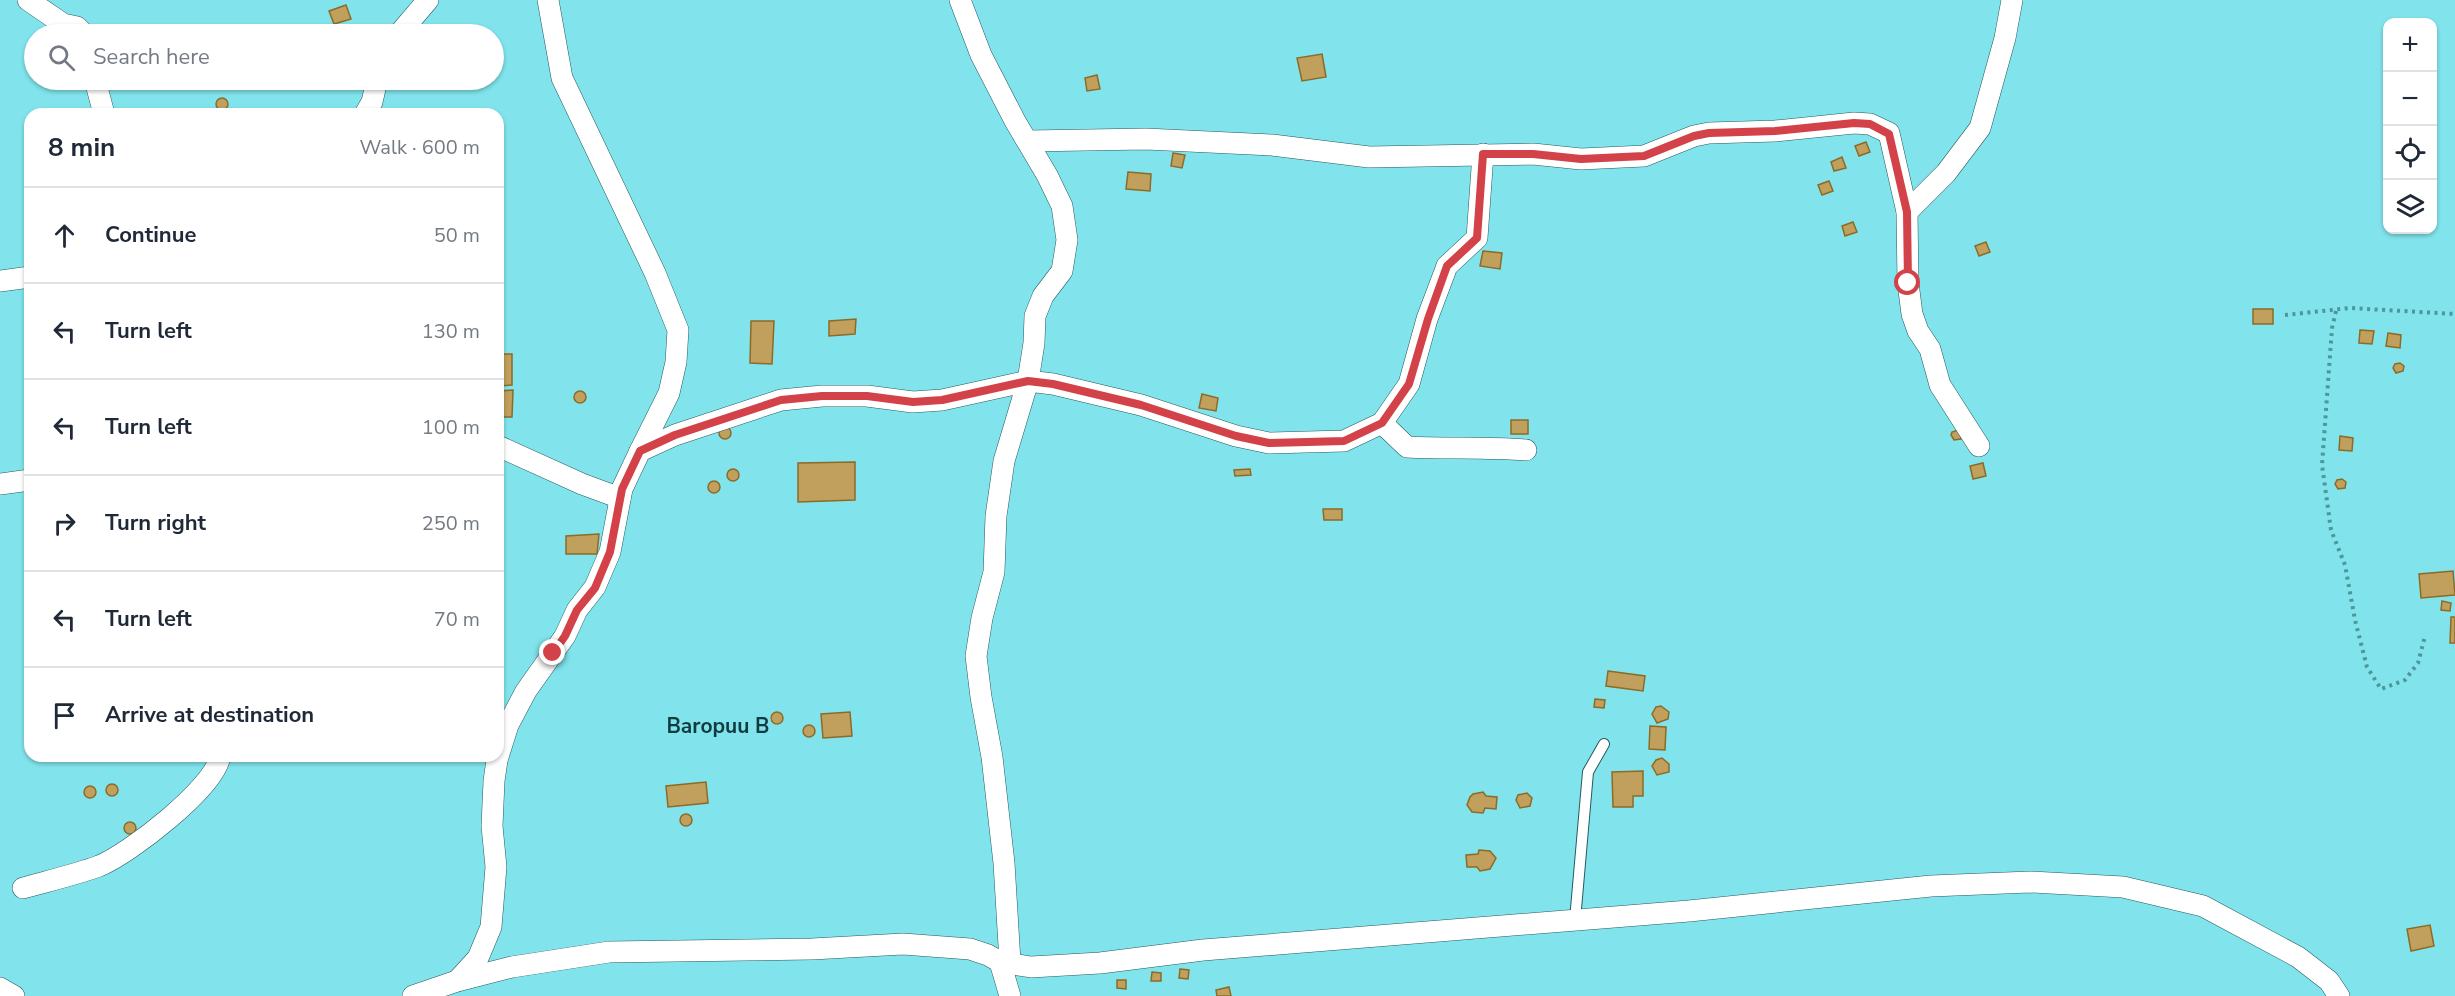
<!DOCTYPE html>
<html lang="en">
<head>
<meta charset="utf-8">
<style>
  :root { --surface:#fff; --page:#f6f6f7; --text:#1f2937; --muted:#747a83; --line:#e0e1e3 }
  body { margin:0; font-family:"Nunito Sans",sans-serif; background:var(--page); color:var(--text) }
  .controls { position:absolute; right:18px; top:18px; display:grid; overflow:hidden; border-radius:12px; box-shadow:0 2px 4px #0004 }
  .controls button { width:54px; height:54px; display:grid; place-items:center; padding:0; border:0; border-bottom:2px solid var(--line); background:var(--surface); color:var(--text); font:30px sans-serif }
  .stop { position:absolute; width:18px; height:18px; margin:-14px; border:4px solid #d24248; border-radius:50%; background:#fff }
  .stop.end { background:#d24248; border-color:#fff; box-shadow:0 2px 6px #0008 }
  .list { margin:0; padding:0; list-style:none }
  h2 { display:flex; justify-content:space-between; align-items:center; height:78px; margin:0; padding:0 24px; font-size:26px }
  h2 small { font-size:20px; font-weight:400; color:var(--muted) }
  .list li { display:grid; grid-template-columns:39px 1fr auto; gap:18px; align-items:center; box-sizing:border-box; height:96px; padding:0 24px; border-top:2px solid var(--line) }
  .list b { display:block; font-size:22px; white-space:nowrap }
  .list em { font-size:20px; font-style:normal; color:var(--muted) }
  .icon { flex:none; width:33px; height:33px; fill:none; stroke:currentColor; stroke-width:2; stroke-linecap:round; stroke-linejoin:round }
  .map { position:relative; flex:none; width:2455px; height:996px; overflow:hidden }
  .search { position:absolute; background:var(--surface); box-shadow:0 2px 4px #0004; left:24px; top:24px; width:480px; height:66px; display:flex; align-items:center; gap:15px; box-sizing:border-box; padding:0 21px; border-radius:33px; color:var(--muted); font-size:22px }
  .panel { position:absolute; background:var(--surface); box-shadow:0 2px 4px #0004; left:24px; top:108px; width:480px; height:654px; border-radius:18px }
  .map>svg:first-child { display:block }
</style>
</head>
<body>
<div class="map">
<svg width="2455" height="996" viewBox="0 0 2455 996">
  <rect width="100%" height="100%" fill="#81e4ec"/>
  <!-- building -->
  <g fill="#c19f5d" stroke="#8c6b27" stroke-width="1.5">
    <polygon points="346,5 351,19 334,24 329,11"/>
    <polygon points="1322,54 1326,77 1302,81 1297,58"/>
    <polygon points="1097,75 1100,89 1087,91 1085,78"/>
    <circle cx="222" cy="104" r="6"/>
    <polygon points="1866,142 1870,152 1859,156 1855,146"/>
    <polygon points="1173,153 1185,155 1182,168 1171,166"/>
    <polygon points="1842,157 1846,168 1834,171 1831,162"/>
    <polygon points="1128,172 1151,174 1150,191 1126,189"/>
    <polygon points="1829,181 1833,191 1822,195 1818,185"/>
    <polygon points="1853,222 1857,232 1845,236 1842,226"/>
    <polygon points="1986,242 1990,252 1979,256 1975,246"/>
    <polygon points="1483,251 1502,253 1500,269 1480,266"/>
    <rect x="2253" y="309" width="20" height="15"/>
    <polygon points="856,319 855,334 829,336 829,321"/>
    <polygon points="751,321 774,321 772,364 750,363"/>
    <polygon points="2360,330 2374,331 2372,344 2359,343"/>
    <polygon points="2388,333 2401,335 2400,348 2386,346"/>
    <polygon points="498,354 512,354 512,385 498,386"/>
    <polygon points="2400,363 2404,366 2403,371 2396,373 2393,368 2395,364"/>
    <polygon points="513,390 512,417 498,417 498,391"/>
    <circle cx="580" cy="397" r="6"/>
    <polygon points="1202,394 1218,398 1216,411 1199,408"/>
    <rect x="1511" y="420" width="17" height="14"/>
    <circle cx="725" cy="433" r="6"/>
    <polygon points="1958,430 1962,434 1961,439 1954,440 1951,435 1952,432"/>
    <polygon points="2340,436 2353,438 2352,451 2339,450"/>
    <polygon points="855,462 855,500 798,502 798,463"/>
    <polygon points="1983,463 1986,476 1973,479 1970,466"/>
    <circle cx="733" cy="475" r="6"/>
    <polygon points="1250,469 1251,475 1235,476 1234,470"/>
    <polygon points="2342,479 2346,482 2345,488 2338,489 2335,484 2337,480"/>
    <circle cx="714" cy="487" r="6"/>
    <polygon points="1323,509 1342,509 1342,520 1324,520"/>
    <polygon points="599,534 597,554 566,554 566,536"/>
    <polygon points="2453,571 2455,595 2421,598 2419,574"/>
    <polygon points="2442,601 2451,603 2450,611 2441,610"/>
    <polygon points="2451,617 2455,617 2455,643 2450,643"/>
    <polygon points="1608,671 1645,676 1643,691 1606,686"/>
    <polygon points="1595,699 1605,700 1604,708 1594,707"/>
    <polygon points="1661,706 1669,712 1668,719 1657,723 1652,714 1656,707"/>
    <circle cx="777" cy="718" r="6"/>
    <polygon points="850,712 852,736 823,738 821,714"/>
    <circle cx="809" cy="731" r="6"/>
    <polygon points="1650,726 1666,727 1665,750 1649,749"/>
    <polygon points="1662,758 1669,764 1669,772 1657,775 1652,766 1656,760"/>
    <polygon points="1643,771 1643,796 1633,796 1633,807 1613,807 1612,772"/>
    <polygon points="706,782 708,803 668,807 666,786"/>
    <circle cx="112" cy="790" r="6"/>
    <circle cx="90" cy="792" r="6"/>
    <polygon points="1483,792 1486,796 1497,797 1496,809 1485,808 1483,813 1472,812 1467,805 1470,797 1473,794"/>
    <polygon points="1527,793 1532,798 1530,806 1520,808 1516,800 1518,795"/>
    <circle cx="686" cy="820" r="6"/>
    <circle cx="130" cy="828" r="6"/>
    <polygon points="1479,850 1490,851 1496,858 1490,869 1480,871 1477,867 1467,867 1466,855 1478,854"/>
    <polygon points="2430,925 2434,946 2411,951 2407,929"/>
    <polygon points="1180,969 1189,970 1188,979 1179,978"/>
    <polygon points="1152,972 1161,973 1161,981 1151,981"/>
    <polygon points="1117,980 1126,980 1126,989 1117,988"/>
    <polygon points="1229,987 1231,996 1217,996 1216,990"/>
  </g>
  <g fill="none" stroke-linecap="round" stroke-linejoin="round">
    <!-- lane casing -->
    <g stroke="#255a5e" stroke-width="12">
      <polyline id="lane" points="1575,920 1588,772 1604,744"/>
    </g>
    <!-- street casing -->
    <g stroke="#255a5e" stroke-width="22">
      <g id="street">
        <polyline points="28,0 63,24 77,27 84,34"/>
        <polyline points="548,0 562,78 655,273 678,330 676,362 669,393 640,451"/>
        <polyline points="960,0 981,55 1015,121 1047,175 1062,206 1067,240 1062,271 1043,296 1035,316 1034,343 1028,381 1004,461 996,516 994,572 982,618 976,656 981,697 992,757 1004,863 1010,962"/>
        <polyline points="399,34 428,0"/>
        <polyline points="95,80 104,114"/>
        <polyline points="365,114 372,102 377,80"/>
        <polyline points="1028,141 1146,139 1272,145 1369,157 1533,154 1581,159 1644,156 1694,136 1709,133 1775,131 1854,123 1870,124 1889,133 1907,212 1908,283 1912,314 1918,331 1930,349 1940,385 1979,446"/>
        <polyline points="1907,212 1946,173 1980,128 2005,38 2012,0"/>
        <polyline points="0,281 30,277"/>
        <path d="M1382,423l25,24c40,2 79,0 119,3"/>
        <polyline points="498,446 582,484 620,498"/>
        <polyline points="0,484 30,480"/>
        <path d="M23,888c25,-7 51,-13 76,-22 30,-12 117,-79 121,-110"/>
        <polyline points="1000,962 1010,996"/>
        <polyline points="457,981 478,958 491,927 496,867 492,826 494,781 497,760 508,725 526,691 565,636 577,610 595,587 610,552 622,489 640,451 675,435 781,400 822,396 867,396 913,402 942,400 1028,381 1053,384 1141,405 1236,436 1269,443 1344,441 1382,423 1409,384 1427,319 1447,266 1477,238 1483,154"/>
        <polyline points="0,988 14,996"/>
        <polyline points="413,996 457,981 512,967 609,952 812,949 903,944 970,949 988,955 1000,962 1031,967 1100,963 1203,950 1689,911 1931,886 2030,882 2123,887 2203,906 2298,957 2329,981 2339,996"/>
      </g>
    </g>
    <!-- path -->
    <g stroke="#4d969c" stroke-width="4" stroke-dasharray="3 4.5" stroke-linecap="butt">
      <polyline points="2336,311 2332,328 2322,465 2331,530 2345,565 2355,620 2367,667 2381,689 2405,680 2418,663 2425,636"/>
      <polyline points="2285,315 2350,308 2455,314"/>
    </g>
    <!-- lane -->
    <use href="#lane" stroke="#fff" stroke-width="10"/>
    <!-- street -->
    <use href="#street" stroke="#fff" stroke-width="21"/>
  </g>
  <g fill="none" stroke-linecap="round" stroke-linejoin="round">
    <!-- route -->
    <polyline stroke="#d24248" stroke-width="8" points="553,653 565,636 577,610 595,588 610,552 622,489 640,451 675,435 781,400 822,396 867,396 913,402 942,400 1028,381 1053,384 1141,405 1236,436 1269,443 1344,441 1382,423 1409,384 1428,319 1447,266 1477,238 1483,154 1533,154 1581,159 1644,156 1694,136 1709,133 1775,131 1854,123 1870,124 1889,134 1907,212 1908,283"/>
  </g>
  <g text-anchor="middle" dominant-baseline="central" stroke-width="6" stroke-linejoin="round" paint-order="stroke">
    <!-- quarter labels -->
    <g font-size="21" font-weight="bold" fill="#103b3f" stroke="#81e4ec">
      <text x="718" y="726">Baropuu B</text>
    </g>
  </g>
</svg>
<div class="controls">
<button>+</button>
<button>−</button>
<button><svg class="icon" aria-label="locate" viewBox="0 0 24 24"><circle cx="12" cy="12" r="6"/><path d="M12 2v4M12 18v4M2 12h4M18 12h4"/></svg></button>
<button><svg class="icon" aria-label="layers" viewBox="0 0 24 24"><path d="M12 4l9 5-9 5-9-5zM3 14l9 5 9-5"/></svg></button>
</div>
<div class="stop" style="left:1908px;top:283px"></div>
<div class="stop end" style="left:553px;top:653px"></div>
<div class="search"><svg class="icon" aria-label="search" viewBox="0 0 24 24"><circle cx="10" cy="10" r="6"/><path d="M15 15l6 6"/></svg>Search here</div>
<section class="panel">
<h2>8 min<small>Walk · 600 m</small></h2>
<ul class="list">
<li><svg class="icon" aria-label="ahead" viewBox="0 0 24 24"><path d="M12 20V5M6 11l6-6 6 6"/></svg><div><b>Continue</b></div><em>50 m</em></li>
<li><svg class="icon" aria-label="left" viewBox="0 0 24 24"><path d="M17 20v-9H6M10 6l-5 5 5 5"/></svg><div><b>Turn left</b></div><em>130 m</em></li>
<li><svg class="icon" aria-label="left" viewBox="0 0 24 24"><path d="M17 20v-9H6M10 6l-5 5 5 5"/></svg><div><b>Turn left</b></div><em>100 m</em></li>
<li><svg class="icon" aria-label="right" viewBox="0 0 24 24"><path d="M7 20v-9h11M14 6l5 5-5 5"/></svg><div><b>Turn right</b></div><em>250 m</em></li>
<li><svg class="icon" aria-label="left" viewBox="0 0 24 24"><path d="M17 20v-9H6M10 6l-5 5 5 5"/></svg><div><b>Turn left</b></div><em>70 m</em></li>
<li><svg class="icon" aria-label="arrive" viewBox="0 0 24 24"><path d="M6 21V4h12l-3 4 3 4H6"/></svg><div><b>Arrive at destination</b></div></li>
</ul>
</section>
</div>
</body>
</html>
